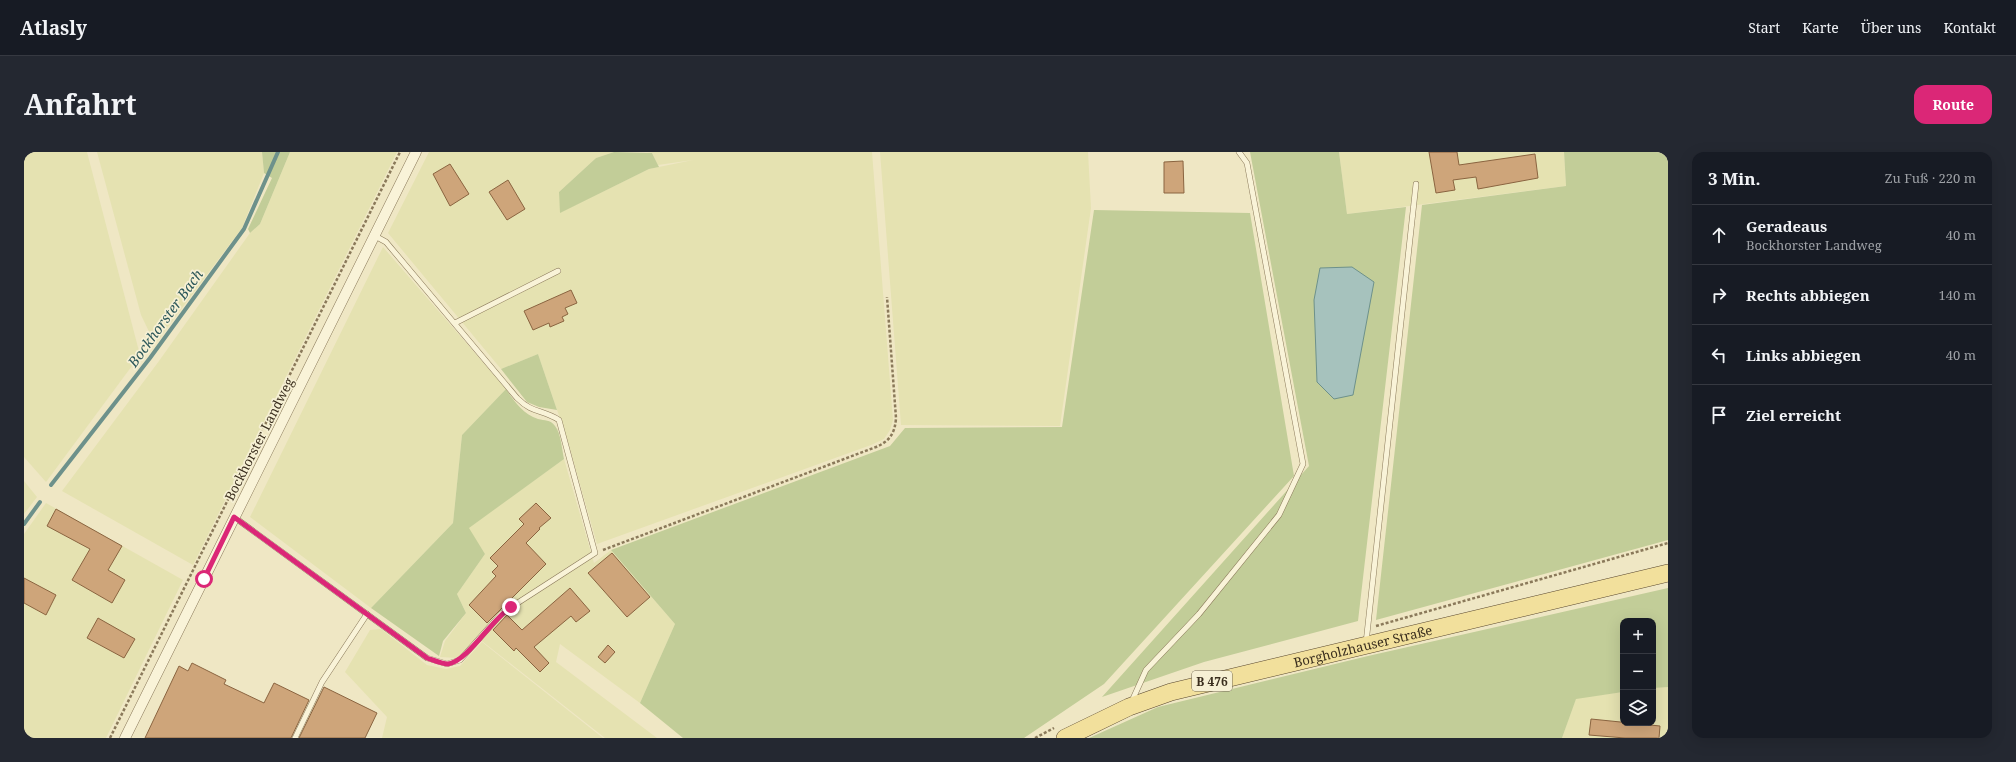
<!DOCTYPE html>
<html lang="de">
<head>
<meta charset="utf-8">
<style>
  :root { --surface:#171b24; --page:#242831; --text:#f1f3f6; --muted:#9ea1a6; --line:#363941; --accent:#db2777 }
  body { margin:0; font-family:"Noto Serif",serif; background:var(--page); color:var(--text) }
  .controls { position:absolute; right:12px; bottom:12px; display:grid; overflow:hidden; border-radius:8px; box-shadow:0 4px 16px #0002 }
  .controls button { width:36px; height:36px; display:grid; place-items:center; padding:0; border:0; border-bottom:1px solid var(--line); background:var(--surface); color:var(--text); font:20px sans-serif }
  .stop { position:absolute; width:12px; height:12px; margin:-9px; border:3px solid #db2777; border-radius:50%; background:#fff }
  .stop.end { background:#db2777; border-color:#fff; box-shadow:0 1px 4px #0008 }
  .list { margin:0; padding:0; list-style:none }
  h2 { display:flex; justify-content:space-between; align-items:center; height:52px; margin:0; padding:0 16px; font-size:17px }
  h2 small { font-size:13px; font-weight:400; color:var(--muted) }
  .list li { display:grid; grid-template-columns:26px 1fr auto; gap:12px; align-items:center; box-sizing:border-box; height:60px; padding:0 16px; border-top:1px solid var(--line) }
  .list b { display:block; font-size:15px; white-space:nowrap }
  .list p { margin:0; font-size:13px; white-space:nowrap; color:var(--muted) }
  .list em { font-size:13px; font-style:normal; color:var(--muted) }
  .icon { flex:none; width:22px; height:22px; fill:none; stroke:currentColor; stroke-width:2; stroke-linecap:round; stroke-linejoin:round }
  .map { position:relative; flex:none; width:1644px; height:586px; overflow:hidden; border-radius:12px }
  header { display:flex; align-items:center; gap:24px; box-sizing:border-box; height:56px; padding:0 20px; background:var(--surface); border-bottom:1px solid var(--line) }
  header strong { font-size:19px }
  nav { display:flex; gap:22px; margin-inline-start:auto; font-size:14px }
  .intro { display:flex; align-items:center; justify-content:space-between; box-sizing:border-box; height:96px; padding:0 24px }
  h1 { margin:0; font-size:28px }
  .button { padding:10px 18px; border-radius:12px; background:var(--accent); color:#fff; font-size:14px; font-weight:700 }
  main { display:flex; gap:24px; padding:0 24px }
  aside { flex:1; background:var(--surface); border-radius:12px; box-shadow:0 4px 16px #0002 }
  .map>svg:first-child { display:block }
</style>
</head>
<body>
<header>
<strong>Atlasly</strong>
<nav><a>Start</a><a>Karte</a><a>Über uns</a><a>Kontakt</a></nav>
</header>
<div class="intro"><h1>Anfahrt</h1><a class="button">Route</a></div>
<main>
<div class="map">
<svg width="1644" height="586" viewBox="0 0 1644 586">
  <rect width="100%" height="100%" fill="#efe7c4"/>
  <!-- farmland -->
  <g fill="#e5e2b1">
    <polygon points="0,0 63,0 116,203 22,330 0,305"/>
    <polygon points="73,0 238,0 240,21 218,76 131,192 117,163"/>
    <polygon points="266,0 373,0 169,413 38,339 135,209 226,81 236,72"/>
    <polygon points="405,0 590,0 572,6 535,40 537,60 625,17 669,8 634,13 628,1 623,0 848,0 869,268 866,278 860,287 847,293 573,392 544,290 514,202 477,217 364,81"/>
    <polygon points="856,0 1064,0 1067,56 1036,274 877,273"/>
    <polygon points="1315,0 1540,0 1542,34 1323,62"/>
    <polygon points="359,95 482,237 438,283 429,371 347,456 226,365"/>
    <polygon points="540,307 570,411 587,398 651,472 616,551 536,492 532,510 633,586 581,586 454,486 433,506 416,505 421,489 442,461 433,442 461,402 444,376"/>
    <polygon points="0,329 13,345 0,362"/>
    <polygon points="22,351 159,428 82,586 0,586 0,382"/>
    <polygon points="357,477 403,513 422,517 436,514 458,490 579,586 358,586 363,565 321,520 346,478"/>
    <polygon points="1639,534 1644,535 1644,586 1538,586 1552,546 1599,540 1599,571 1629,571 1629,536"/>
  </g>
  <!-- green -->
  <g fill="#c2cd98">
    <polygon points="238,0 266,0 236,72 226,81 224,77 248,26 240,21"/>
    <polygon points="590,0 628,1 635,15 625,17 536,61 535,40 572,6"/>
    <polygon points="1226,0 1315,0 1323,62 1382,55 1334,469 1180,510 1078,545 1285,314"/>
    <polygon points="1540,0 1644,0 1644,388 1352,468 1398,53 1542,34"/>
    <polygon points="1070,58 1226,61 1270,324 1080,532 1000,586 659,586 616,551 651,472 587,398 866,294 881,276 1038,275"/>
    <polygon points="514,202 533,258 515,255 503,250 477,217"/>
    <path d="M482,237c8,12 17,25 32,30 7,2 12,0 17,7 6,7 7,24 9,33l-95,69 16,26 -28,40 9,19 -23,28 -4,15 -68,-48 82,-85 9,-88z"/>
    <polygon points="1644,436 1644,535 1629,536 1629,469 1599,469 1599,540 1552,547 1538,586 1065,586 1134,555 1344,504"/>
  </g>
  <!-- water -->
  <polygon fill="#a6c2bd" stroke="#6d918b" points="1328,115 1350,130 1329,243 1310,247 1293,230 1290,148 1296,116"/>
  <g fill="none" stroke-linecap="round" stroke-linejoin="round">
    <!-- stream -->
    <g stroke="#6d918b" stroke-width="4">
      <polyline points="27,333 126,206 220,77 254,0"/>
      <polyline points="0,372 16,350"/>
    </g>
  </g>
  <!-- building -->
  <g fill="#cea57a" stroke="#8a6440">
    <polygon points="1405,0 1433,0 1435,13 1511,2 1514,26 1454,37 1452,25 1429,28 1431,38 1412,41"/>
    <polygon points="1159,9 1160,41 1140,41 1140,10"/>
    <polygon points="426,12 445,42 426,54 409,22"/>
    <polygon points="484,28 501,57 483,68 465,40"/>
    <polygon points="547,138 553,151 541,156 544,162 538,165 540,169 526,175 525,171 509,178 500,159"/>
    <polygon points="512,351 527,366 515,376 516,377 502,391 522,412 463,471 445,453 472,424 468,420 474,414 466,406 500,372 495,367"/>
    <polygon points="32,357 98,394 84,418 101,428 88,451 48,428 66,397 23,374"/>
    <polygon points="588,401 626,445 603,465 564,421"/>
    <polygon points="0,426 32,443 22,463 0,451"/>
    <polygon points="546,436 566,459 552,470 547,464 510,495 525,511 516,520 492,496 490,499 469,478 483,463 498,478"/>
    <polygon points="74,466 111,487 100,506 63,486"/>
    <polygon points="584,493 591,500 581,511 574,505"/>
    <polygon points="168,511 202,528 200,532 240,551 250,531 285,548 267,586 121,586 155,514 164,519"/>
    <polygon points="300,535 353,561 341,586 275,586"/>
    <polygon points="1567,567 1636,574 1635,586 1601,586 1565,583"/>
  </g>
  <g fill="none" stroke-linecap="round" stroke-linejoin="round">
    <!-- lane casing -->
    <g stroke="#8a795a" stroke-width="6">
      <g id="lane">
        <polyline points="431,171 534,119"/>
        <path d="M210,365l193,141 20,6 13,-4 42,-47 93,-60 -36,-133c-17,-11 -26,-6 -42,-22l-131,-156 -11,-6"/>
        <polyline points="1342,491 1392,32"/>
        <polyline points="1107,551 1122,518 1175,462 1255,363 1279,312 1223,11 1215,0"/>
        <polyline points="271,586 298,530 343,462"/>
      </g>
    </g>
    <!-- street casing -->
    <g stroke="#8a795a" stroke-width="11">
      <polyline id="street" points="101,586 392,0"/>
    </g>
    <!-- primary casing -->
    <g stroke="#58462e" stroke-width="18">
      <g id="primary">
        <path id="s1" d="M1041,586l64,-31 42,-15 497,-119"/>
      </g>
    </g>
    <!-- path -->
    <g stroke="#8a795a" stroke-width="2.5" stroke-dasharray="3 2" stroke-linecap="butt">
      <path d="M579,398l273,-103c14,-6 19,-14 20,-29l-9,-121"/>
      <polyline points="1352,474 1644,391"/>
      <polyline points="86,586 376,0"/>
      <polyline points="1011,586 1030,576"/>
    </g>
    <!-- lane -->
    <use href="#lane" stroke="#f9f3d8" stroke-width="5"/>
    <!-- street -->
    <use href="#street" stroke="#f9f3d8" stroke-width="10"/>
    <!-- primary -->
    <use href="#primary" stroke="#f2e09c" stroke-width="17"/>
  </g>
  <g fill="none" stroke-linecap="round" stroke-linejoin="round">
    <!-- route -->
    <path stroke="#db2777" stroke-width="5" d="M180,427l30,-62 193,141c6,2 15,6 21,6 20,-3 43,-44 63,-57"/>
  </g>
  <g text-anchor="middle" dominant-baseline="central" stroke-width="3.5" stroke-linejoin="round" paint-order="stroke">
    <!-- shield labels -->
    <rect fill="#f6f0d4" stroke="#726855" stroke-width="1" x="1168" y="519" width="40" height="20" rx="3"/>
    <g font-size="12" font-weight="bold" fill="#3a2e1e">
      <text x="1188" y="529">B 476</text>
    </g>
    <!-- street labels -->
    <g font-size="13" fill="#3a2e1e" stroke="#f6f0d4">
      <text transform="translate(235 287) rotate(-63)">Bockhorster Landweg</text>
      <text stroke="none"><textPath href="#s1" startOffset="313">Borgholzhauser Straße</textPath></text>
    </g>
    <!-- water labels -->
    <g font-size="14" font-style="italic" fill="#2d585a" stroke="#f6f0d4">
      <text transform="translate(141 166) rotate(-54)">Bockhorster Bach</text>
    </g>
  </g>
</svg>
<div class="controls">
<button>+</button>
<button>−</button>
<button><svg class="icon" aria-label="layers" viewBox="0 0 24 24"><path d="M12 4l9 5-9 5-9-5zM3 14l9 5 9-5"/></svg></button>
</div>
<div class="stop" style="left:180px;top:427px"></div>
<div class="stop end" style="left:487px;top:455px"></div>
</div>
<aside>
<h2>3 Min.<small>Zu Fuß · 220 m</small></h2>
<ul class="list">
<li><svg class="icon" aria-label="ahead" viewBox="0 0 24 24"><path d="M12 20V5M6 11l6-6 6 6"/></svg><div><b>Geradeaus</b><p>Bockhorster Landweg</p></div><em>40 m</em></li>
<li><svg class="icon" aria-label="right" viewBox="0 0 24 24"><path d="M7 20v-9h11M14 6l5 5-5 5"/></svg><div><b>Rechts abbiegen</b></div><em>140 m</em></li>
<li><svg class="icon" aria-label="left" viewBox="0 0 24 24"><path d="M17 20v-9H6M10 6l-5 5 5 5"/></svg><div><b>Links abbiegen</b></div><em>40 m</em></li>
<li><svg class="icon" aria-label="arrive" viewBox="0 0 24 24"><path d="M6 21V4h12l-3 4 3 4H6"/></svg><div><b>Ziel erreicht</b></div></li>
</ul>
</aside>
</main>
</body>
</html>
